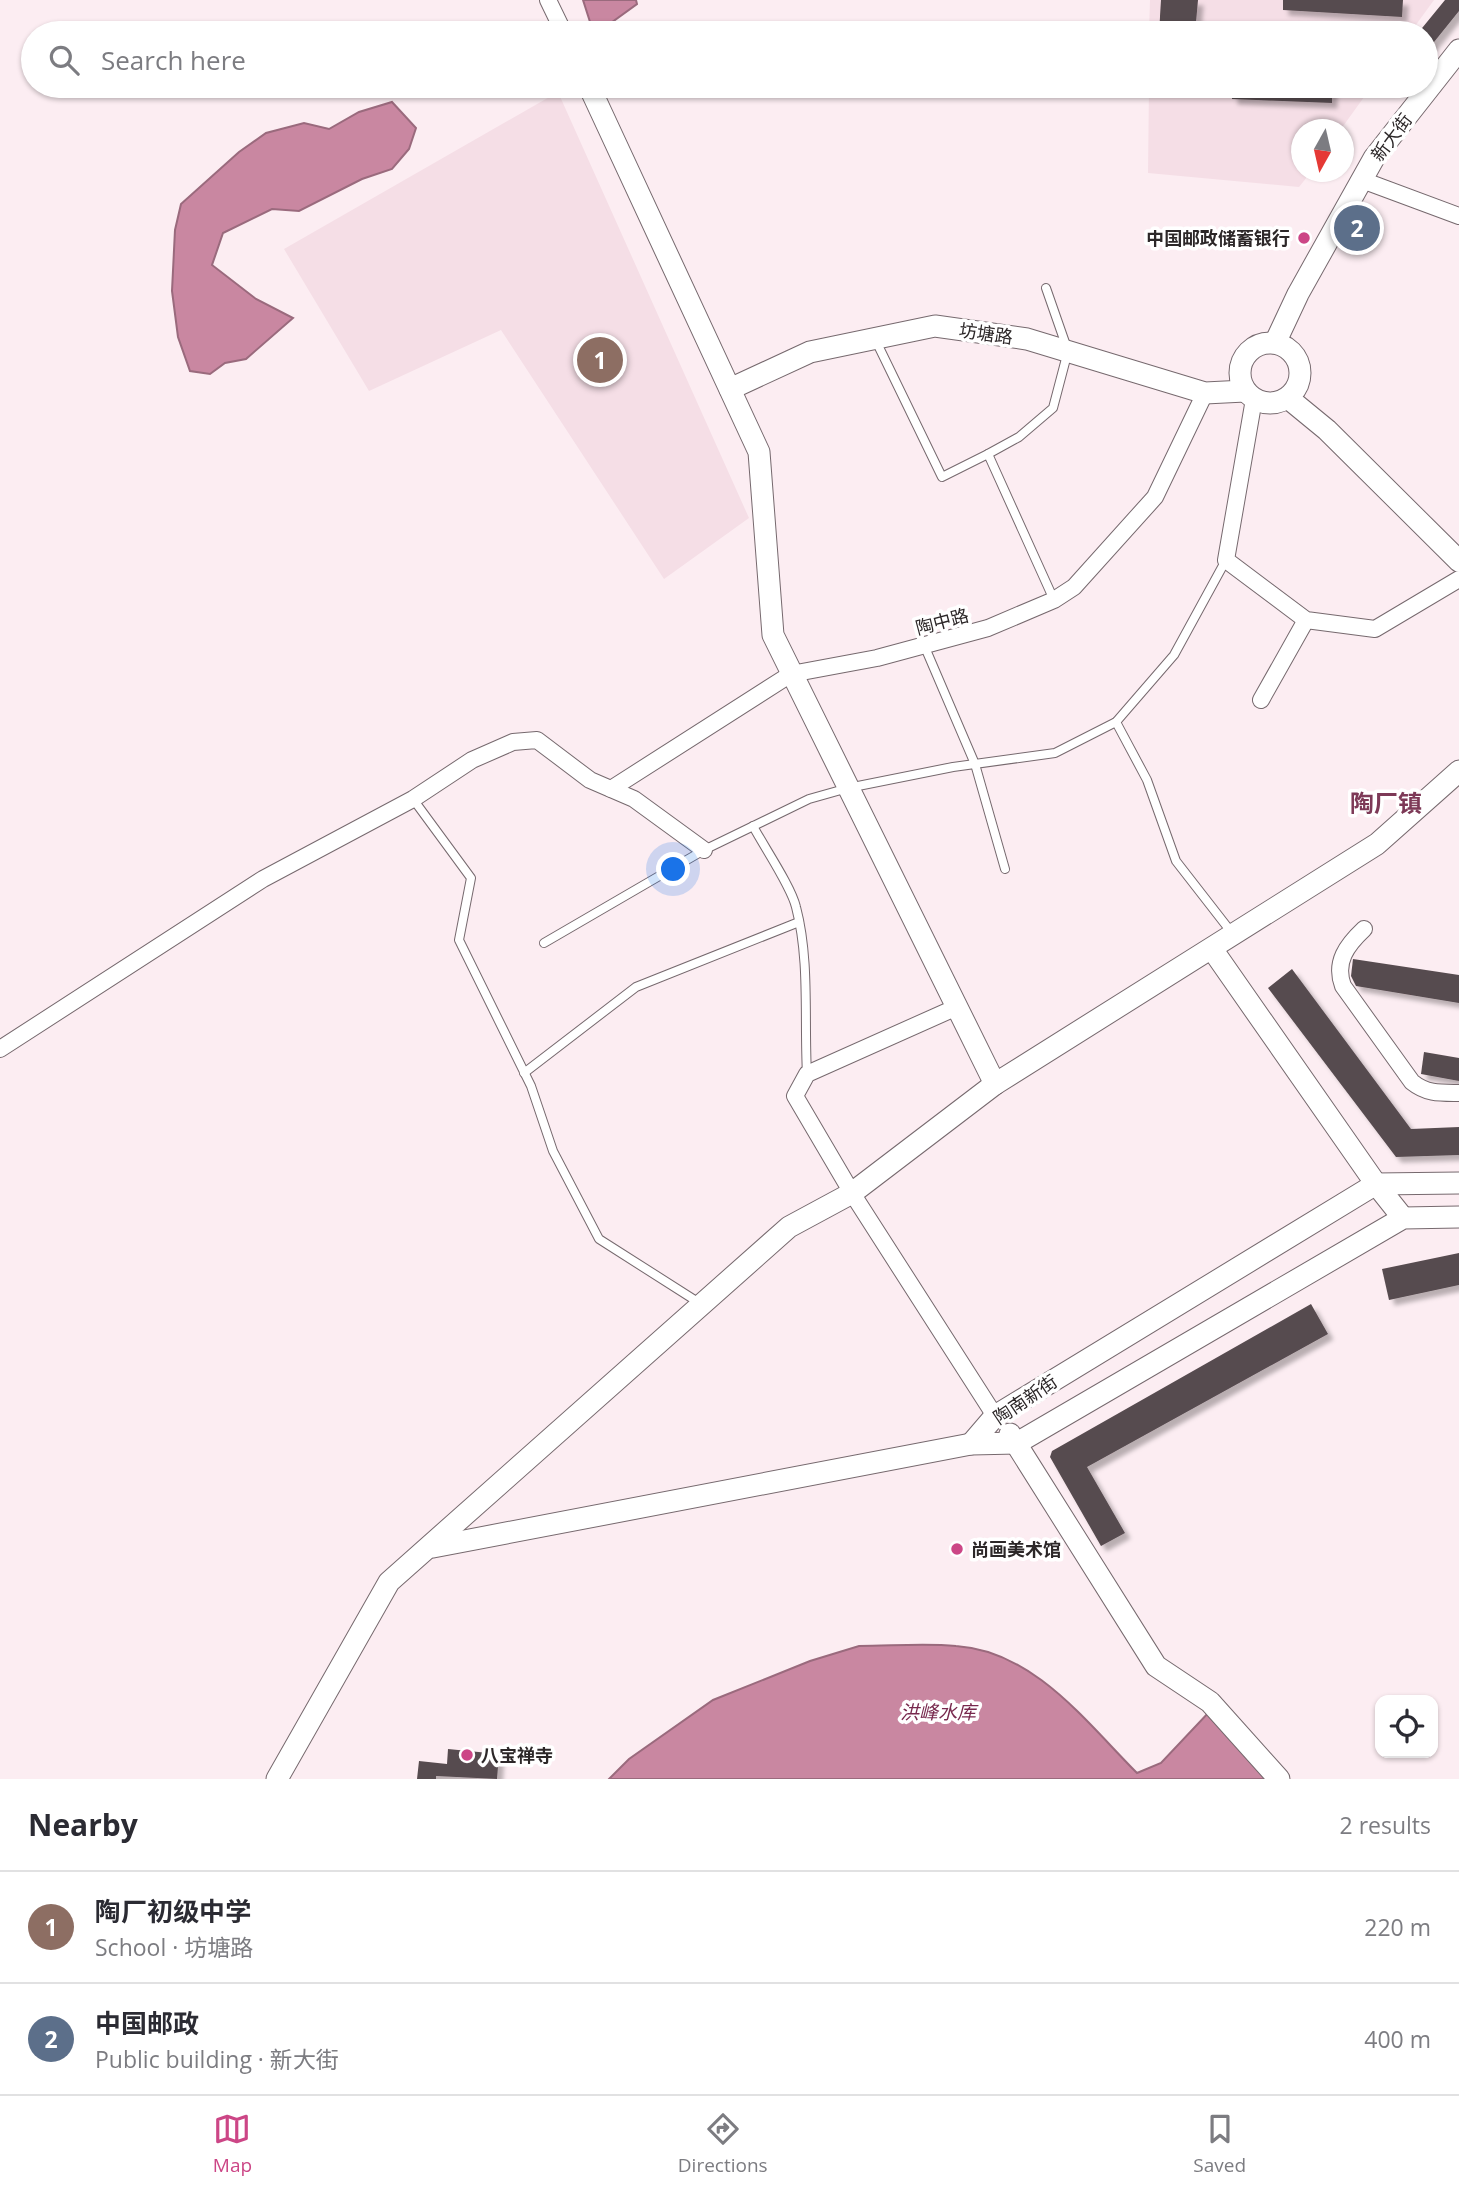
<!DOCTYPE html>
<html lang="en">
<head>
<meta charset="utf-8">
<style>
  :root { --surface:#fff; --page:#f7f7f7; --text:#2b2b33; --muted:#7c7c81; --line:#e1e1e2; --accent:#cc4686 }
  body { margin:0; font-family:"Open Sans","Noto Sans SC",sans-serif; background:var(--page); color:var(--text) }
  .controls { position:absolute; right:21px; bottom:21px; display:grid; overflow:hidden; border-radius:14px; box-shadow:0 2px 5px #0004 }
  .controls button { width:63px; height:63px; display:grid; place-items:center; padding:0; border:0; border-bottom:2px solid var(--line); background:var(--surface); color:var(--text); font:35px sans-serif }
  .compass { position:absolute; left:1291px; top:119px; width:63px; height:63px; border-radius:50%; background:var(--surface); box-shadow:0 2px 5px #0004; rotate:188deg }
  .you { position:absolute; left:674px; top:870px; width:24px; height:24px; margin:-18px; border:5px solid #fff; border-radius:50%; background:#1a73e8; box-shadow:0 0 0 10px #1a73e833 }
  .badge { display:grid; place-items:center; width:46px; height:46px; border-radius:50%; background:var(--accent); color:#fff; font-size:23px; font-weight:700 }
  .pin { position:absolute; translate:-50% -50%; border:4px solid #fff; box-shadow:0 2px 7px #0006 }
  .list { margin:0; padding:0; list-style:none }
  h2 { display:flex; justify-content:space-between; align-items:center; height:91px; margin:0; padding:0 28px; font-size:30px }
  h2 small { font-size:23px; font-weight:400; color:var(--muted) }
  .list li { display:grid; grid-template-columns:46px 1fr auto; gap:21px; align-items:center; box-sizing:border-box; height:112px; padding:0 28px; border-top:2px solid var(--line) }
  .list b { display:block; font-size:26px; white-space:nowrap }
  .list p { margin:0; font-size:23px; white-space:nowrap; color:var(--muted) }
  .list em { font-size:23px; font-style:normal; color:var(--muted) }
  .icon { flex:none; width:38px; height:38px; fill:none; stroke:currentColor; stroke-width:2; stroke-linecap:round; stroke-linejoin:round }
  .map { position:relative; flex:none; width:1459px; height:1779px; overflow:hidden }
  .search { position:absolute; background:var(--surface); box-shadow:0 2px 5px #0004; left:21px; right:21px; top:21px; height:77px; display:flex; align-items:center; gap:18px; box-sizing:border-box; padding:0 24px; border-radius:38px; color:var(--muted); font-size:26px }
  .sheet { height:315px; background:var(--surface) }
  nav { display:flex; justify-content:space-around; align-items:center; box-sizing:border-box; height:98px; border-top:2px solid var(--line); background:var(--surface); font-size:19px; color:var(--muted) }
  nav a { display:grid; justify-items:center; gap:4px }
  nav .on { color:var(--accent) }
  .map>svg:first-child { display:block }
</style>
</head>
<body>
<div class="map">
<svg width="1459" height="1779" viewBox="0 0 1459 1779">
  <defs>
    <filter id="shadow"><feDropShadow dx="5.5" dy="5.5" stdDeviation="2" flood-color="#0004"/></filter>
  </defs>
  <rect width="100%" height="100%" fill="#fcedf2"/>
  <!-- built -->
  <g fill="#f5dee6">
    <polygon points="1150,0 1434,0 1410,33 1149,33"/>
    <polygon points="1149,86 1372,86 1341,129 1302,130 1302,172 1311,172 1299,187 1148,173"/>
    <polygon points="558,92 749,518 664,579 501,330 369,391 284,249"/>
  </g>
  <!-- water -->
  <g fill="#c987a1" stroke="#9a6a7d" stroke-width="2">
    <polygon points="583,0 636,0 637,4 608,25 592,28"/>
    <polygon points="392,102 416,128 409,149 392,169 362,179 299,211 272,209 223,233 212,265 256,299 293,318 246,359 225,363 210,374 190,371 178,337 172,291 175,230 181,204 239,152 266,133 304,123 329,129 359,112"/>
    <path d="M859,1646c32,0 65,-3 97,0 78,5 130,76 181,127l24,-10 49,-52 57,68h-658l20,-20 84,-59 97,-39z"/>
  </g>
  <!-- building -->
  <g fill="#574b4f" filter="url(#shadow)">
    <polygon points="1161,0 1198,0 1195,33 1159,33"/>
    <polygon points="1283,0 1403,0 1402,17 1283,10"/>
    <polygon points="1445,0 1459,0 1459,11 1426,52 1426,33 1418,33"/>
    <polygon points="1232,86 1332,86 1332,103 1232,99"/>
    <polygon points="1353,959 1459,975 1459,1003 1356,986 1351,976"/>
    <polygon points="1292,969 1411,1129 1459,1127 1459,1155 1396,1157 1268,988"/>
    <polygon points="1424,1052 1459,1058 1459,1081 1421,1074"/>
    <polygon points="1459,1253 1459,1285 1389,1300 1382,1269"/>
    <polygon points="1311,1304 1328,1334 1087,1467 1125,1533 1101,1546 1050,1457 1052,1451"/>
    <polygon points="448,1749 499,1754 497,1779 436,1776 436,1779 417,1779 419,1761 447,1764"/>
  </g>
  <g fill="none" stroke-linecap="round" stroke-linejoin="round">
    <!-- service casing -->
    <g stroke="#76696e" stroke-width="10">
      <g id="service">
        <polyline points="876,341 942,477 988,454 1054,600"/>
        <polyline points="988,454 1019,437 1053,408 1068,351 1046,288"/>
        <polyline points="924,645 975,764 1005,869"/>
        <polyline points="1116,722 1147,780 1176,861 1232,933"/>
        <polyline points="413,799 471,878 459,940 531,1086 553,1151 599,1239 701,1304"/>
        <path d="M753,826c11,21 38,60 43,81 14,53 8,112 11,167"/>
        <polyline points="544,943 704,850 809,799 848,788 953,767 1055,753 1116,722 1174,655 1226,560"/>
        <polyline points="524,1073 636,987 799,922"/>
      </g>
    </g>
    <!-- minor casing -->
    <g stroke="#76696e" stroke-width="18">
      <g id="minor">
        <polyline points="548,0 564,33"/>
        <polyline points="1362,180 1459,216"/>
        <polyline points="1254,399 1226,560 1306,620 1375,629 1459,579"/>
        <polyline points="1261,700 1306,620"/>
        <polyline points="611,789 791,674 877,658 988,628 1054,600 1074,587 1155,497 1205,393"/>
        <path d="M1364,929c-17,16 -30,33 -21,57l69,96c15,12 28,11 47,11"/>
        <polyline points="957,1007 807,1074 795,1096 852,1193 995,1416"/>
        <polyline points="0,1049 263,879 413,799 472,760 513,742 537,740 590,780 634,799 704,850"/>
      </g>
    </g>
    <!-- tertiary casing -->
    <g stroke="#76696e" stroke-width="23">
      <g id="tertiary">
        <polyline points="589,86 759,452 773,635 995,1084"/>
        <circle cx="1270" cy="373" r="30"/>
        <polyline points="1275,343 1298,294 1374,158 1459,50"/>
        <polyline points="730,389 810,352 935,326 1027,339 1205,393 1245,391"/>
        <polyline points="1288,398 1327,430 1459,561"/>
        <polyline points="1212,949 1376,1184 1403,1218"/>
        <polyline points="1010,1434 1156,1666 1210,1702 1279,1779"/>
        <polyline points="971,1444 995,1416 1376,1184 1459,1183"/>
        <polyline points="433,1547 971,1444 1017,1443 1403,1218 1459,1217"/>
        <polyline points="277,1779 389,1582 789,1227 852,1193 995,1084 1377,844 1459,771"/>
      </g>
    </g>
    <!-- service -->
    <use href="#service" stroke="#fff" stroke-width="8"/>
    <!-- minor -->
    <use href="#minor" stroke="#fff" stroke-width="16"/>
    <!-- tertiary -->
    <use href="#tertiary" stroke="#fff" stroke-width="21"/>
  </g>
  <!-- markers -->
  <g fill="#cc4686" stroke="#fff" stroke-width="2.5">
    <circle cx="1304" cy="238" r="7"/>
    <circle cx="957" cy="1549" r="7"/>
    <circle cx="467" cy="1755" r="7"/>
  </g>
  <g text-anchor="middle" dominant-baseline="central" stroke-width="7" stroke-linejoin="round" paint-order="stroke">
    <!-- street labels -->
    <g font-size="18" fill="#2c2728" stroke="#fff">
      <text transform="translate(1391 137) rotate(-53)">新大街</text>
      <text transform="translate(986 333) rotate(8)">坊塘路</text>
      <text transform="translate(942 621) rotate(-15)">陶中路</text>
      <text transform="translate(1025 1399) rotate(-34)">陶南新街</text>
    </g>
    <!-- poi labels -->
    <g font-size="18" font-weight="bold" fill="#2c2728" stroke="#fff" text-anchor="start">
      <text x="1290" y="238" text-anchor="end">中国邮政储蓄银行</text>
      <text x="971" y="1549">尚画美术馆</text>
      <text x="481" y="1755">八宝禅寺</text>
    </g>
    <!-- water labels -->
    <g font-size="19" font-style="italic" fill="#78294e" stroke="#fff">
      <text x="938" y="1712">洪峰水库</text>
    </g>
    <!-- district labels -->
    <g font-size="24" font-weight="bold" fill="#7d3957" stroke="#fff">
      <text x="1386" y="802">陶厂镇</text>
    </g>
  </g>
</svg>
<div class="controls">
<button><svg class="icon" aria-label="locate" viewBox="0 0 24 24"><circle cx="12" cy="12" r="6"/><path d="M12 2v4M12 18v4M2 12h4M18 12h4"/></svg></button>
</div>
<svg class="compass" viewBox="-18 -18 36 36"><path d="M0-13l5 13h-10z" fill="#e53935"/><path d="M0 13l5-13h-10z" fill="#7c7c81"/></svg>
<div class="you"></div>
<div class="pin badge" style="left:600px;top:360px;background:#8d6e63">1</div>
<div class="pin badge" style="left:1357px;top:228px;background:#5c6f8a">2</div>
<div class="search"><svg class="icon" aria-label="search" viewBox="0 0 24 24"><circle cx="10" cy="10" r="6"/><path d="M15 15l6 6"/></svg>Search here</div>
</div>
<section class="sheet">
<h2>Nearby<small>2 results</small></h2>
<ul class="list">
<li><span class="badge" style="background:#8d6e63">1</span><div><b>陶厂初级中学</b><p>School · 坊塘路</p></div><em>220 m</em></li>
<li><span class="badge" style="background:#5c6f8a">2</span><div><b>中国邮政</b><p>Public building · 新大街</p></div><em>400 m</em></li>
</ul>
</section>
<nav>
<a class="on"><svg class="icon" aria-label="map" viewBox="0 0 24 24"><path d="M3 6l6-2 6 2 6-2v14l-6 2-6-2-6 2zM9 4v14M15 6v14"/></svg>Map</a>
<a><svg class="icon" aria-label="directions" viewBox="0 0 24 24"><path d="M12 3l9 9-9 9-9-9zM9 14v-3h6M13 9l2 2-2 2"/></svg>Directions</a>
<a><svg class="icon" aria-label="saved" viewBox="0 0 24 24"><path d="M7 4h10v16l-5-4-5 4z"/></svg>Saved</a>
</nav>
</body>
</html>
